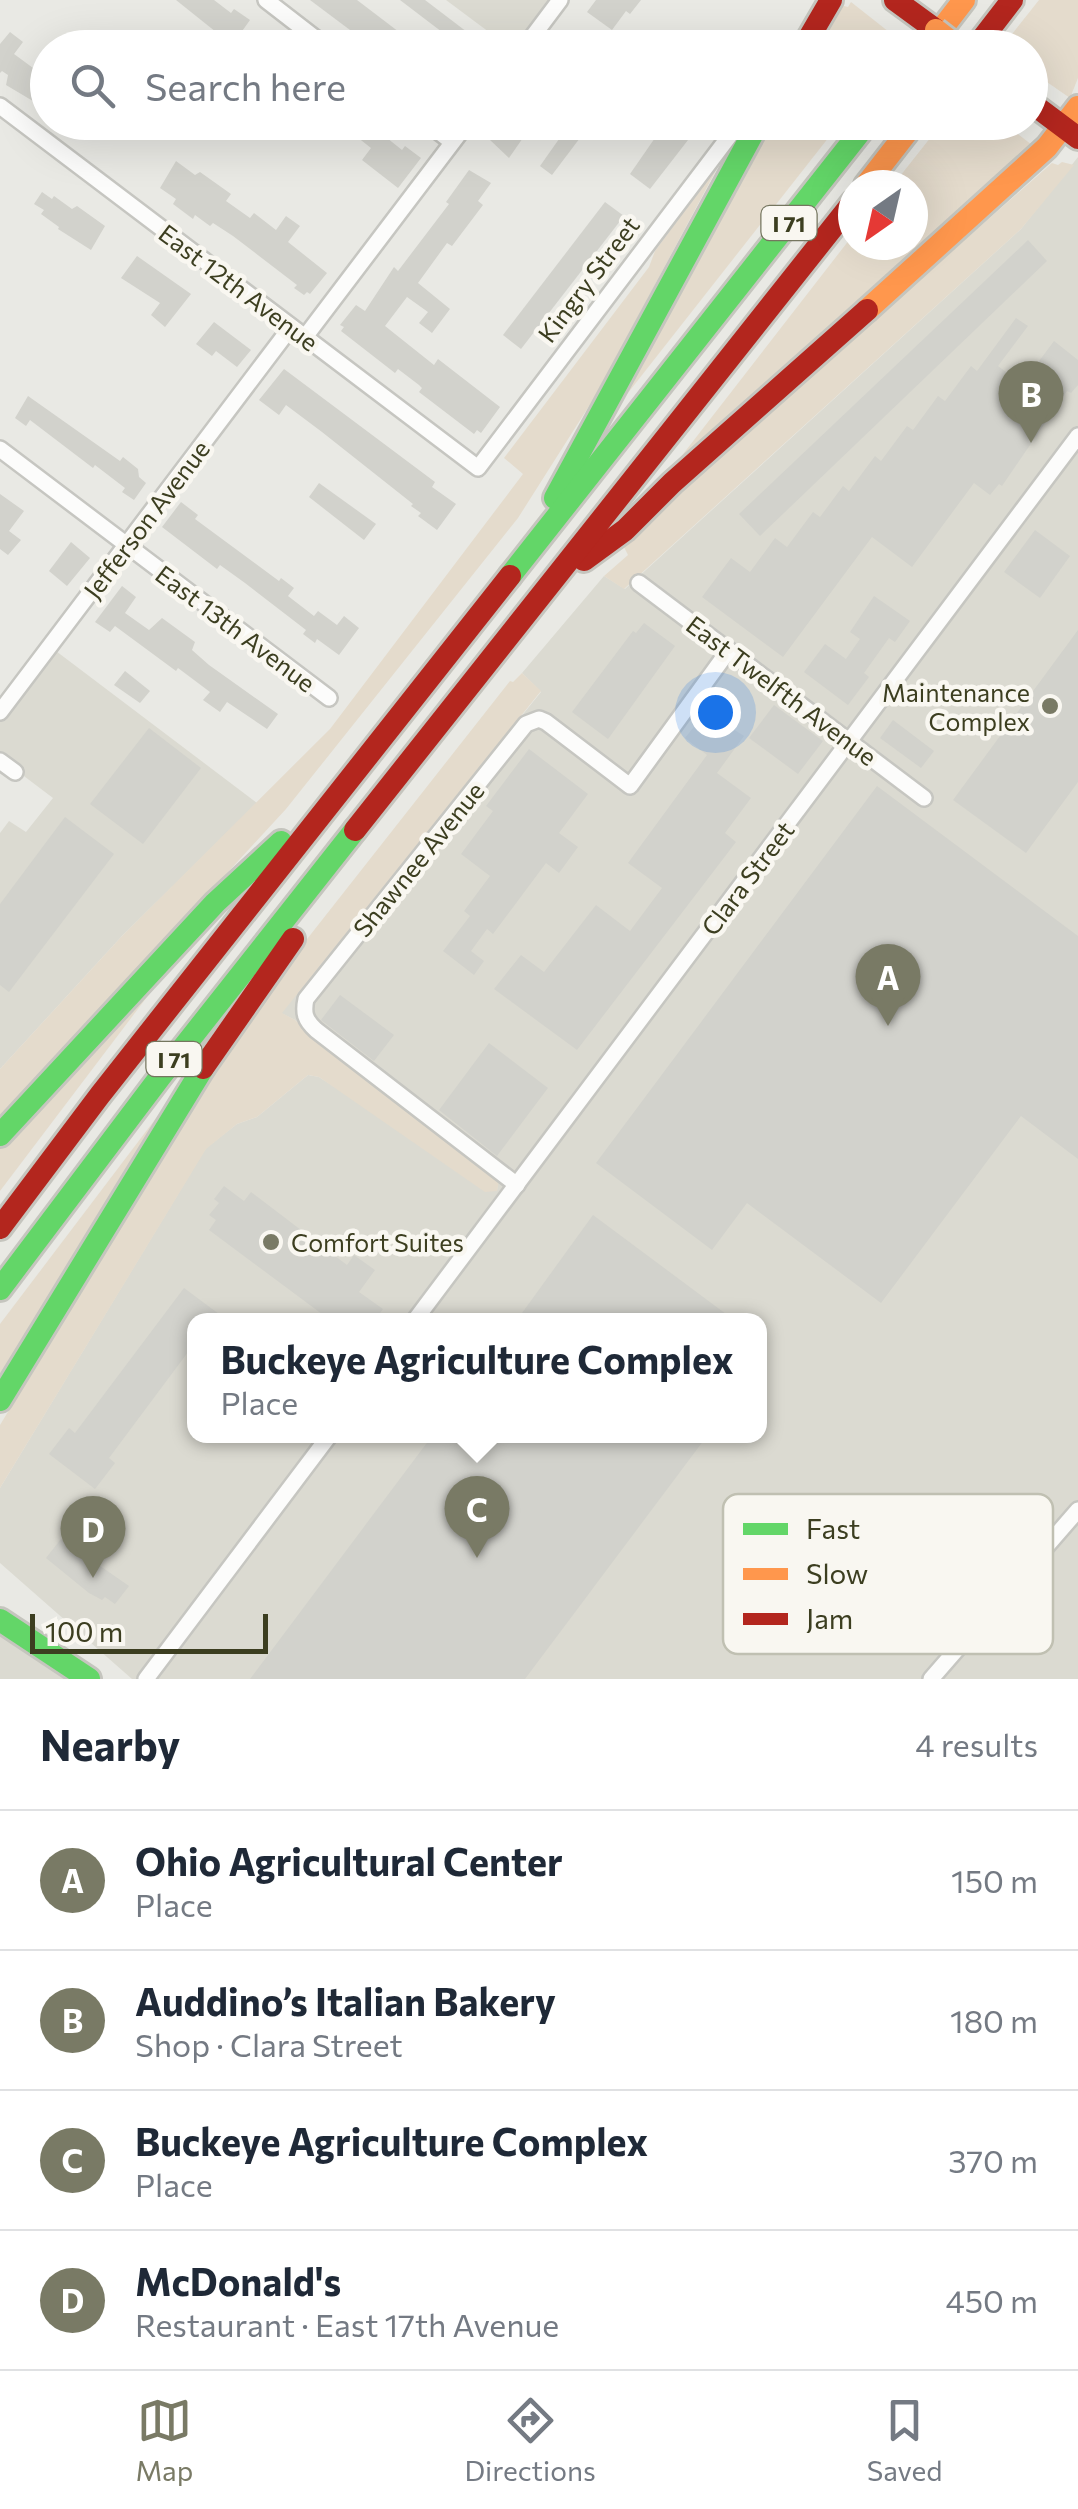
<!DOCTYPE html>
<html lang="en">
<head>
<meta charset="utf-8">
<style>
  :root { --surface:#fff; --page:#f6f6f7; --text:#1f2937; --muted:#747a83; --line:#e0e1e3; --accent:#797a65 }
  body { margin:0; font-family:Commissioner,sans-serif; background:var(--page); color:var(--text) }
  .compass { position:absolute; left:838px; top:170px; width:90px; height:90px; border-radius:50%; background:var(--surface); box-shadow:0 10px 40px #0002; rotate:214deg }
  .scale { position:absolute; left:30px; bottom:25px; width:238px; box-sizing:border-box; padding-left:10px; border:5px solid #3c3e20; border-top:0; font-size:28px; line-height:35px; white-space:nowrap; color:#3c3e20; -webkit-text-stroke:8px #f9f7f1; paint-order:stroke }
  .you { position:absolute; left:715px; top:712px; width:35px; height:35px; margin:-25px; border:8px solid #fff; border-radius:50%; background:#1a73e8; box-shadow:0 0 0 15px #1a73e833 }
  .badge { display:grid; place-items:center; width:65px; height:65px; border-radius:50%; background:var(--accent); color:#fff; font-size:32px; font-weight:700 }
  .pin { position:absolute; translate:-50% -82px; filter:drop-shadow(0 2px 5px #0008) }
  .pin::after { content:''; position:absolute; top:52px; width:35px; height:30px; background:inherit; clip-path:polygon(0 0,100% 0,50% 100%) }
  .popup { position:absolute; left:187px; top:1313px; width:580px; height:130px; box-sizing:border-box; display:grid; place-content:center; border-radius:20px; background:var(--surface); filter:drop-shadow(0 2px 8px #0005); font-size:32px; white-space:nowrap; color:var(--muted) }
  .popup b { font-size:38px; color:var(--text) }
  .popup::after { content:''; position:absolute; left:50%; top:100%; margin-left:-20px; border:20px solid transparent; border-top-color:var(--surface) }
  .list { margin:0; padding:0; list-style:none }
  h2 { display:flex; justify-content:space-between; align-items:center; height:130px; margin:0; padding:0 40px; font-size:42px }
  h2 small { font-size:32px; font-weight:400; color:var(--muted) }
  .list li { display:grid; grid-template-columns:65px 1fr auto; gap:30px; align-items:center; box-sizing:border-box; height:140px; padding:0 40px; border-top:2px solid var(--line) }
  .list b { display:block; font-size:38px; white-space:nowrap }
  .list p { margin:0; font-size:32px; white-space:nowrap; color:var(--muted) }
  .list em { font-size:32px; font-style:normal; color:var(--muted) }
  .icon { flex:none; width:55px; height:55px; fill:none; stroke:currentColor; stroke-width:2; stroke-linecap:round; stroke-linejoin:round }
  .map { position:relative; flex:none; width:1078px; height:1679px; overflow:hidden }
  .search { position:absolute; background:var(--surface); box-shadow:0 10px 40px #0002; left:30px; right:30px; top:30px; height:110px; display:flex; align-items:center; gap:25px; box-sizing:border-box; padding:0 35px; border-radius:55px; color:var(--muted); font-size:38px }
  .sheet { height:690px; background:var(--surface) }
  nav { display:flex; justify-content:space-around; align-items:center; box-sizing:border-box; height:140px; border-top:2px solid var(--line); background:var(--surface); font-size:28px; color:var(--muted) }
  nav a { display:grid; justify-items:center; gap:5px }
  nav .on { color:var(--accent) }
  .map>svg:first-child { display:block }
</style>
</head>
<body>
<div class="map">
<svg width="1078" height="1679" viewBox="0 0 1078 1679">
  <rect width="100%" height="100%" fill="#e9e9e4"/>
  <!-- built -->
  <g fill="#dbdad1" fill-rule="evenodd">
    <polygon points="446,0 557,0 520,48 509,47"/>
    <path d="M1078,157v1522h-946l-132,-116v-75l206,-340 31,-24 20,-7 51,-42 11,2 178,114 1,-10 -203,-161 -14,-7 260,-321 -19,-19 82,-97 21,13 396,-360zM195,1320h565v116h-565z"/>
    <polygon points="48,645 257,803 122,936 0,1069 0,833 9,821 26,832 53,798 0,758 0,709"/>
    <polygon points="0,1622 88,1679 0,1679"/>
  </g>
  <!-- green -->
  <g fill="#e4dbcc">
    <polygon points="1039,0 1078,0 1078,78 1070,98 1031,71 1030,48 1001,48"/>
    <polygon points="851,2 903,43 899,48 812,48 840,5 848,7"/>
    <polygon points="770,123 840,123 624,398"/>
    <polygon points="942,123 1004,123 1032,145 680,458 853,235 853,245 913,245 913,185 893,185"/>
    <polygon points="721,161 596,395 518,518 286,809 0,1120 0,1069 122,936 330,729 523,474 504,458 649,267 655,251"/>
    <polygon points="1062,162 1074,165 1021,229 624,589 604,576 628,555 624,547 673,497 1052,163 1058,165"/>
    <polygon points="522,673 541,691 282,1013 295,1020 499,1181 497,1191 485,1192 319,1077 308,1075 257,1117 237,1124 206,1149 0,1488 0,1425 180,1128 289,962 510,681 513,682"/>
    <polygon points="150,993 0,1191 0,1149"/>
    <polygon points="191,1072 0,1386 0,1324"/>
  </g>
  <!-- building -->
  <g fill="#d2d2cc">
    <polygon points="176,0 214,0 231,13 234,9 250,20 230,48 222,48 211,39 216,32"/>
    <polygon points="310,0 357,0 420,48 374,48"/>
    <polygon points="400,0 425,0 488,48 463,48"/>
    <polygon points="596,0 641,0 630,14 626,11 612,30 587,12"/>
    <polygon points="10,32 23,42 14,54 48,79 48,110 6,85 8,75 2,71 0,73 0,44"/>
    <polygon points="338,122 367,122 402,150 405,146 421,158 398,188 362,160 371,148"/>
    <polygon points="507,122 534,122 509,158 490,140"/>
    <polygon points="571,122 592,122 552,175 540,166"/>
    <polygon points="666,122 702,122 650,189 630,174"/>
    <polygon points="176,161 195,175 200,172 231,194 226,201 250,218 254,213 276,230 286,216 300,226 288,242 327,273 310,294 307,292 304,295 294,288 297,285 233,236 213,223 210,226 195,215 193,219 173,204 176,199 160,188"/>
    <polygon points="469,170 491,183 478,201 483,205 452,246 447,243 418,283 450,309 432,333 419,323 428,312 407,297 385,326 434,365 438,359 500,407 481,433 477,430 474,434 419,392 422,388 419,385 398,369 395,373 341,331 344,327 340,325 356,305 365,311 394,267 398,271 449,204 446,202"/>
    <polygon points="42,192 52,199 54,196 72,209 77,206 105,226 91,250 58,229 59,227 41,214 44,210 34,204"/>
    <polygon points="605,202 624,216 521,349 503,335"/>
    <polygon points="1028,240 1047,261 760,536 739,514"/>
    <polygon points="137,256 191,294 165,327 151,315 160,303 121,278"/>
    <polygon points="1016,318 1028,326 998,366 1022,384 1054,341 1078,360 1078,385 1071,393 1067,391 1002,486 999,484 990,495 974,483 912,567 872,537 783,657 702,597 731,558 750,572 775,538 787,547 813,512 820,517 843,486 849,491 875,456 881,461 907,426 913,430 938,396 945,401 971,366 977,371"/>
    <polygon points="214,322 251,350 237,367 216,351 212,356 196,344"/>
    <polygon points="284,369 435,482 432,487 456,504 437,530 418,516 421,513 411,506 413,504 322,432 286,405 279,415 259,400"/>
    <polygon points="28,396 120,461 123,457 138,469 139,477 146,483 134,500 122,492 125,488 95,465 93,468 30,420 26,426 15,418"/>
    <polygon points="319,483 376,524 364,540 309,497"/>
    <polygon points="0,494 24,511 9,531 21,540 8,555 0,549"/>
    <polygon points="181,502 198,515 195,519 279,581 281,578 294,588 288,596 314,616 318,611 337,625 344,616 359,628 339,655 317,639 315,643 303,634 306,630 245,583 220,565 217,569 162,527"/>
    <polygon points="1035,530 1070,556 1040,598 1004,572"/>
    <polygon points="71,542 90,558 67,586 49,571"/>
    <polygon points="122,586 136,597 125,613 149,630 162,618 195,642 192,650 209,665 278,714 267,729 227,702 220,712 203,700 210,692 178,668 176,671 115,626 110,632 95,622"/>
    <polygon points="874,596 910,621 895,642 889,638 864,673 869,677 848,705 804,672 825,644 846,659 860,639 850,632"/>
    <polygon points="644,623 675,646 608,739 572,712 633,631 636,633"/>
    <polygon points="1078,630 1078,782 1026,853 953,800"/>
    <polygon points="125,671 150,691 140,703 114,685"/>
    <polygon points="774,705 823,741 798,774 749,738"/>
    <polygon points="706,712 744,736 717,773 751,798 725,833 736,842 577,1050 494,989 521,955 544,972 596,905 630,931 662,888 628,863 707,755 685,738"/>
    <polygon points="893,720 934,751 921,768 880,738"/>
    <polygon points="149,728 201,768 143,844 90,804"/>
    <polygon points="529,749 588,794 559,833 578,847 559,873 546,863 493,934 487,929 471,951 484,961 474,975 443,951 470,916 464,911 490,876 461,854 493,811 486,806"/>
    <polygon points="877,786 1078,936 1078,1159 1021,1116 881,1303 747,1203 712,1250 596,1163"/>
    <polygon points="65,817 114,854 9,992 0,985 0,904"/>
    <polygon points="340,995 394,1035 374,1061 321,1020"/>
    <polygon points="489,1043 548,1088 497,1156 439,1110"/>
    <polygon points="224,1186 244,1201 251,1192 347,1265 354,1255 375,1270 359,1292 383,1309 375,1320 348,1320 341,1315 336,1320 330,1320 209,1230 216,1220 209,1215 219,1203 214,1199"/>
    <polygon points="593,1215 734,1320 517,1320"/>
    <polygon points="184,1288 227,1320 194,1320 194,1344 109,1458 115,1463 95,1489 49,1454 69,1428 75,1433"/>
    <polygon points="432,1436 707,1436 525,1679 250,1679"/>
    <polygon points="61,1539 129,1586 115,1604 105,1597 102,1600 89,1593 46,1558"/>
  </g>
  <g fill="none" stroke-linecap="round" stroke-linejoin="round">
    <!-- street casing -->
    <g stroke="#c6c6c1" stroke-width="20">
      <g id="street">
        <polyline points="266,0 328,48"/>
        <polyline points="524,48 560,0"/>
        <polyline points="0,106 478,468 740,122"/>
        <polyline points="426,122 452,142"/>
        <polyline points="305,337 468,122"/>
        <polyline points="0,449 329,698"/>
        <polyline points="639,583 924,798"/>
        <polyline points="0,712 291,327"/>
        <polyline points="0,761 15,772"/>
        <path d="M517,1185l-201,-155c-11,-10 -13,-17 -10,-31l220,-275 13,-5 7,3 84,64 99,-136"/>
        <polyline points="415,1320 1078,436"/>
        <polyline points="146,1679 329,1436"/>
        <polyline points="931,1679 1078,1510"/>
      </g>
    </g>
    <!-- fast casing -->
    <g stroke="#c5c5be" stroke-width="28">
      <g id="fast">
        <polyline points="555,498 759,122"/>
        <polyline points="510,576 868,122"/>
        <polyline points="0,1135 215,903 281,842"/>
        <polyline points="0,1289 160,1077 355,830"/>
        <polyline points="0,1400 203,1068"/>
        <polyline points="0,1620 89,1679"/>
      </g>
    </g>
    <!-- slow casing -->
    <g stroke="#c5c5be" stroke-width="28">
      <g id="slow">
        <polyline points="927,48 964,0"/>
        <polyline points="866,185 915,122"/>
        <polyline points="867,310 1047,147 1078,107"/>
      </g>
    </g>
    <!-- jam casing -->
    <g stroke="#c5c5be" stroke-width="28">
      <g id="jam">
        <polyline points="895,0 936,30"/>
        <polyline points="803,48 831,0"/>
        <polyline points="975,48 1012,0"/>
        <polyline points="1030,102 1078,138"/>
        <polyline points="584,560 625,530 672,483 867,310"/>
        <polyline points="355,830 853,202"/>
        <polyline points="203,1068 293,939"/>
        <polyline points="0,1228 100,1095 510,576"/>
      </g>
    </g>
    <!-- street -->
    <use href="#street" stroke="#fcfcfb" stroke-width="15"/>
    <!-- fast -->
    <use href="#fast" stroke="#63d668" stroke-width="22"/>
    <!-- slow -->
    <use href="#slow" stroke="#ff974d" stroke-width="22"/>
    <!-- jam -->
    <use href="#jam" stroke="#b3261e" stroke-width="22"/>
    <!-- slow-bridge casing -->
    <g stroke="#c5c5be" stroke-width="28" stroke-linecap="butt">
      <polyline id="slow-bridge" points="936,30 959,48"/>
    </g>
    <!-- slow-bridge -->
    <use href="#slow-bridge" stroke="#ff974d" stroke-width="22"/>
  </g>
  <!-- markers -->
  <g fill="#797a65" stroke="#f9f7f1" stroke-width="4">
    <circle cx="1050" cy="706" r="10"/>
    <circle cx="271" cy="1242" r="10"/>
  </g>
  <g text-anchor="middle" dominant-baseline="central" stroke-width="9" stroke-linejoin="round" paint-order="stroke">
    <!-- shield labels -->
    <g fill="#f9f7f1" stroke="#75765f" stroke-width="2.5">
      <rect x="761.5" y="206" width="55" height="34" rx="8"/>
      <rect x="146.5" y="1042" width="55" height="34" rx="8"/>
    </g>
    <g font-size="22" font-weight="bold" fill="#3c3e20">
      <text x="789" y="223">I 71</text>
      <text x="174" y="1059">I 71</text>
    </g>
    <!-- street labels -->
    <g font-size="25" fill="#3c3e20" stroke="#f9f7f1">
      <text transform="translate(588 279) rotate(-53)">Kingry Street</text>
      <text transform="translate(239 287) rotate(37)">East 12th Avenue</text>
      <text transform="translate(146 519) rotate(-53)">Jefferson Avenue</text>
      <text transform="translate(236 628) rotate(37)">East 13th Avenue</text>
      <text transform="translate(782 690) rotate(37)">East Twelfth Avenue</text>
      <text transform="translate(418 859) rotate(-51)">Shawnee Avenue</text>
      <text transform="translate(747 878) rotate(-53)">Clara Street</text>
    </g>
    <!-- poi labels -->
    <g font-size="25" fill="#3c3e20" stroke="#f9f7f1" text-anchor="end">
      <text x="1030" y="692">Maintenance<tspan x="1030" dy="29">Complex</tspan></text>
      <text x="291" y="1242" text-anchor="start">Comfort Suites</text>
    </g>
  </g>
  <!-- legend -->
  <rect x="723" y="1494" width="330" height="160" rx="15" fill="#f9f7f1" stroke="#c0c0b2" stroke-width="2.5"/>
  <rect x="743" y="1523" width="45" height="12" fill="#63d668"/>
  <rect x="743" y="1568" width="45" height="12" fill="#ff974d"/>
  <rect x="743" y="1613" width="45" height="12" fill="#b3261e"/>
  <g font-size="28" fill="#3c3e20">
    <text x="806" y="1539">Fast</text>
    <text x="806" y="1584">Slow</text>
    <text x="806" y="1629">Jam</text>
  </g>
</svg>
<svg class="compass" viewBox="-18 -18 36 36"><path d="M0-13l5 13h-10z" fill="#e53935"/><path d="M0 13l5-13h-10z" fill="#747a83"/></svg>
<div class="scale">100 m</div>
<div class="you"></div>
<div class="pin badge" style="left:888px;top:1026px">A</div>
<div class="pin badge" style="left:1031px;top:443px">B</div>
<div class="pin badge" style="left:477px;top:1558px">C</div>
<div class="popup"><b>Buckeye Agriculture Complex</b>Place</div>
<div class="pin badge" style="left:93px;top:1578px">D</div>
<div class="search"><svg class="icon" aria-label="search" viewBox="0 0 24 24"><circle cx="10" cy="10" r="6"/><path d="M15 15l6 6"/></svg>Search here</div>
</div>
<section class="sheet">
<h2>Nearby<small>4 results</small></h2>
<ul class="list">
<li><span class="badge">A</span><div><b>Ohio Agricultural Center</b><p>Place</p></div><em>150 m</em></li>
<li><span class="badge">B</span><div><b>Auddino’s Italian Bakery</b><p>Shop · Clara Street</p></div><em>180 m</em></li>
<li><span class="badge">C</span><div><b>Buckeye Agriculture Complex</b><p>Place</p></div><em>370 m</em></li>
<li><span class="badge">D</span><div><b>McDonald's</b><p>Restaurant · East 17th Avenue</p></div><em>450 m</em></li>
</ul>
</section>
<nav>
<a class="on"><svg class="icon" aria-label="map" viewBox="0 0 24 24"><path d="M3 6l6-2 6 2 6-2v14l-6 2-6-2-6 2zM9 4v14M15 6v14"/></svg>Map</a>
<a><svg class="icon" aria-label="directions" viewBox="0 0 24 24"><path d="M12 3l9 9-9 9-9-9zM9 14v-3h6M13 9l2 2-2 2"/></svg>Directions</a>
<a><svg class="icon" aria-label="saved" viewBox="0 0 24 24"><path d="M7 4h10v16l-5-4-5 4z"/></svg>Saved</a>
</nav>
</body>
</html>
